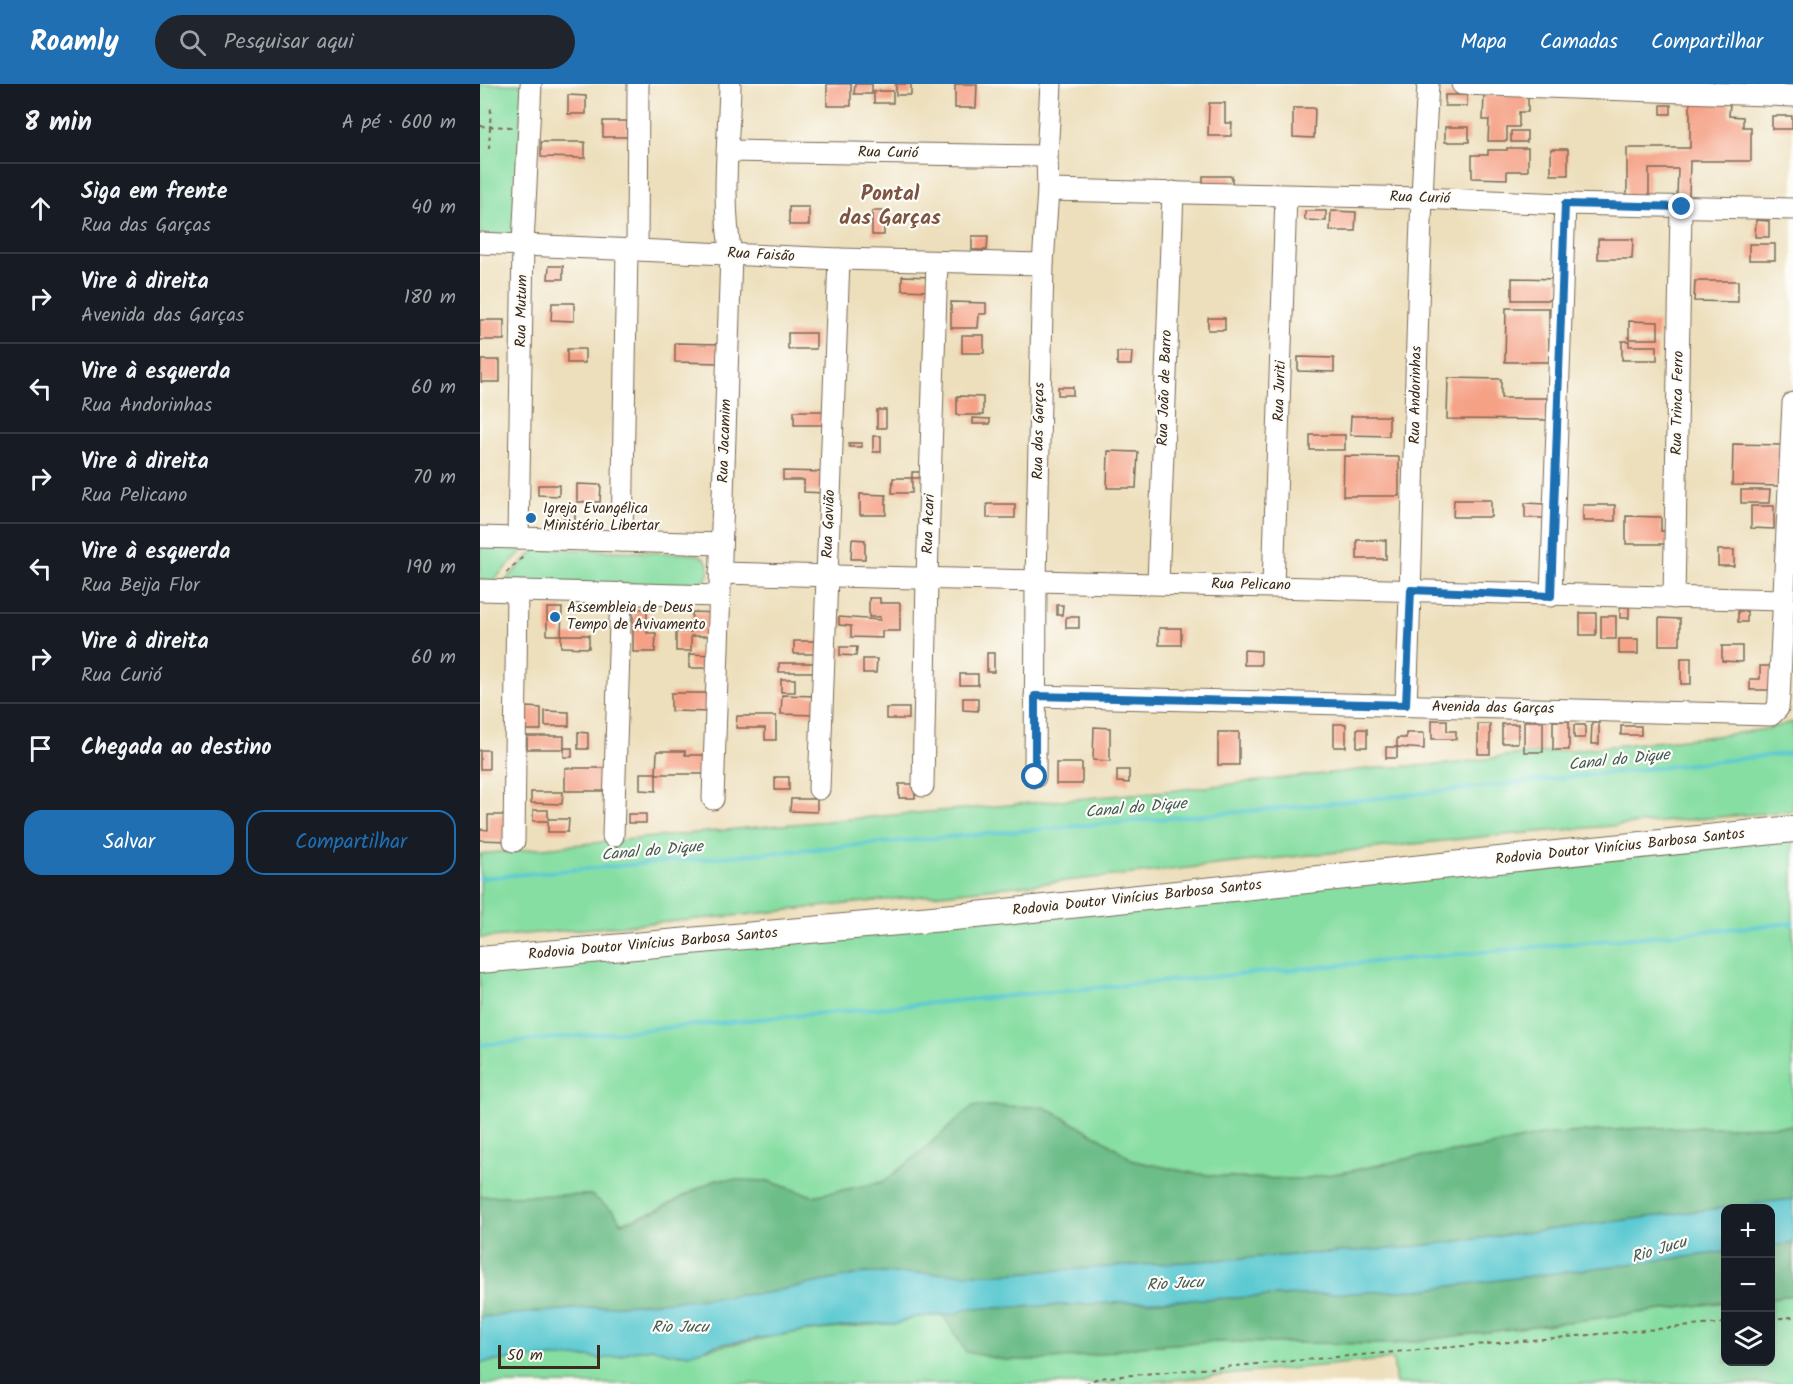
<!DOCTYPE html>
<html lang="pt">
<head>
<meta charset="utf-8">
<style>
  :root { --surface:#171b24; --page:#20242c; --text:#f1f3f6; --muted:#9ea1a6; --line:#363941; --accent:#1f6fb2 }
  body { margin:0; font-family:Kalam,sans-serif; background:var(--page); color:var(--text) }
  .controls { position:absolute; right:18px; bottom:18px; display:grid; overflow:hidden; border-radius:12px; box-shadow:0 6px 24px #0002 }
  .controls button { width:54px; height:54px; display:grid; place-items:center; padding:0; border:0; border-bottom:2px solid var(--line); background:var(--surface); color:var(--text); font:30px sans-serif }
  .scale { position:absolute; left:18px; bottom:15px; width:102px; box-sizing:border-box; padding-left:6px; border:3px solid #3b2a1e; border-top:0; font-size:16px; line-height:21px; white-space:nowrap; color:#3b2a1e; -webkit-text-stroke:4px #fdfcf7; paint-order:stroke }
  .stop { position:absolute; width:18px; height:18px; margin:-14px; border:4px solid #1f6fb2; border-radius:50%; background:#fff }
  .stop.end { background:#1f6fb2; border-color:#fff; box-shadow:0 2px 6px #0008 }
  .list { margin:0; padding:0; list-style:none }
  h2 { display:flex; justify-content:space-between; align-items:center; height:78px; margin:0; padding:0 24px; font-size:26px }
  h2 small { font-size:20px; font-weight:400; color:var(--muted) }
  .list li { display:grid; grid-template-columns:39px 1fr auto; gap:18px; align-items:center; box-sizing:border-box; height:90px; padding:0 24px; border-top:2px solid var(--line) }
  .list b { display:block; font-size:22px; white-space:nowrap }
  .list p { margin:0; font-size:20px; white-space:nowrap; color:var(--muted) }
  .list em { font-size:20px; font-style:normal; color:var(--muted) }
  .actions { display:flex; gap:12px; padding:18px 24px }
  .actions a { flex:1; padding:14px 0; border:2px solid var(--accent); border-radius:18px; text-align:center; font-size:21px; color:var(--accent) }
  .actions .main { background:var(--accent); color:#fff }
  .icon { flex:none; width:33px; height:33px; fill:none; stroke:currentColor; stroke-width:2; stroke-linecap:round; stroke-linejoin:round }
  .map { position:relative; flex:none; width:1313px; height:1300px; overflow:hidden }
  header { display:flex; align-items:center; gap:36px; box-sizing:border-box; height:84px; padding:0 30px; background:var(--accent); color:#fff }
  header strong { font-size:28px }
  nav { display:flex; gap:33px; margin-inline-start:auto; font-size:21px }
  .search { width:420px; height:54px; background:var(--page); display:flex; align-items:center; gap:15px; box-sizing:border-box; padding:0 21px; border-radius:33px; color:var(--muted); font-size:22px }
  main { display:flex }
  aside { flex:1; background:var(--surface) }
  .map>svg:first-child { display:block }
</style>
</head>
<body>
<header>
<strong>Roamly</strong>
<div class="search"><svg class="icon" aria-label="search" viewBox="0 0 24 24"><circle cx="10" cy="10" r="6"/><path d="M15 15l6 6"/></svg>Pesquisar aqui</div>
<nav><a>Mapa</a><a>Camadas</a><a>Compartilhar</a></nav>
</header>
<main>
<aside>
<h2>8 min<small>A pé · 600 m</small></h2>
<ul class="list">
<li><svg class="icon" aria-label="ahead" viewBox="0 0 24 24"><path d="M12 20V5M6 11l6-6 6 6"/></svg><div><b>Siga em frente</b><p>Rua das Garças</p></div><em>40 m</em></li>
<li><svg class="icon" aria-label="right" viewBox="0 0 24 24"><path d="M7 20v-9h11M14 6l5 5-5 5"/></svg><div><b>Vire à direita</b><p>Avenida das Garças</p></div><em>180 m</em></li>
<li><svg class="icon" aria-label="left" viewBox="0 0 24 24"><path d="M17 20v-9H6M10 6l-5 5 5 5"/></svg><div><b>Vire à esquerda</b><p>Rua Andorinhas</p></div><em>60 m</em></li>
<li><svg class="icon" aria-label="right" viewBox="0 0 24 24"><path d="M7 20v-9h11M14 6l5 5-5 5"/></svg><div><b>Vire à direita</b><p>Rua Pelicano</p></div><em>70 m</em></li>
<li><svg class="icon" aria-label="left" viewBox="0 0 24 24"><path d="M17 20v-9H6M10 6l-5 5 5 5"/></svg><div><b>Vire à esquerda</b><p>Rua Beija Flor</p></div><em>190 m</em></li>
<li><svg class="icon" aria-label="right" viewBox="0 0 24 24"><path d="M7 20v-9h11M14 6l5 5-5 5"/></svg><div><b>Vire à direita</b><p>Rua Curió</p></div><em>60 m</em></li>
<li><svg class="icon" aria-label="arrive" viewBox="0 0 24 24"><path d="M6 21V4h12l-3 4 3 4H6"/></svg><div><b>Chegada ao destino</b></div></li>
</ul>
<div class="actions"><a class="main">Salvar</a><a>Compartilhar</a></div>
</aside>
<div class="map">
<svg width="1313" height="1300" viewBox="0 0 1313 1300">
  <rect width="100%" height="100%" fill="#fdfcf7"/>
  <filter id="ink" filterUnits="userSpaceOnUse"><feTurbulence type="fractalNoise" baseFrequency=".0167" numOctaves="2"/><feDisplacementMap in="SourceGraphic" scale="12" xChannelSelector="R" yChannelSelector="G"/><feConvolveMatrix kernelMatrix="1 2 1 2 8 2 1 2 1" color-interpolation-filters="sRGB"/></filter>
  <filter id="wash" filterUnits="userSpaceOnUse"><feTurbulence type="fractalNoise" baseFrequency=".008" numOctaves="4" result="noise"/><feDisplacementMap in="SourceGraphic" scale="24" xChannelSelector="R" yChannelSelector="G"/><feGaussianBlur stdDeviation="1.35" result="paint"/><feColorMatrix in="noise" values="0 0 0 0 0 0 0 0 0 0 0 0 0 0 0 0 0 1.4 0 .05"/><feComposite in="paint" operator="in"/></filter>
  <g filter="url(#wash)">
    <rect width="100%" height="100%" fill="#eddfbc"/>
    <!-- green -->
    <g fill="#87dea3" stroke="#618460" stroke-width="1.5">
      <polygon points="0,0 43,0 35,155 0,153"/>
      <polygon points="0,462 46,463 13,497 0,497"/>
      <path d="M57,464l158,6c13,3 17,14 11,25l-11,7 -191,-4z"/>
      <polygon points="1313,638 1313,727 1010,752 263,831 0,854 0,770 267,744 688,707 897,684 971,680 1026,672 1236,652 1287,645"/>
      <polygon points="1313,750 1313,1042 1163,1044 1061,1051 1002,1064 931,1074 866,1088 821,1095 756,1094 712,1089 654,1077 624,1056 564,1023 493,1022 434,1074 403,1098 333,1112 288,1097 176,1127 142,1139 134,1128 111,1111 0,1112 0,878"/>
      <polygon points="1313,1211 1313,1300 916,1300 913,1275 650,1300 0,1300 0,1279 30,1275 109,1273 121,1275 139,1272 152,1267 172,1264 199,1270 318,1248 423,1238 435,1233 463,1231 486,1268 615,1271 659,1262 729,1258 912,1260 1245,1218 1246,1278 1290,1278 1291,1214"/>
    </g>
    <!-- forest -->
    <g fill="#6dbd89" stroke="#547454" stroke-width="1.5">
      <polygon points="493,1022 564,1023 624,1056 654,1077 712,1089 756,1094 821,1095 866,1088 931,1074 1002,1064 1061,1051 1163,1044 1313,1042 1313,1115 923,1164 520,1190 385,1189 286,1209 0,1233 0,1112 111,1111 134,1128 142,1139 176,1127 236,1095 288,1097 333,1112 403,1098 434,1074"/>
      <polygon points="1313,1159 1313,1211 1291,1214 1290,1162"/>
      <polygon points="1245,1168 1245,1218 912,1260 729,1258 659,1262 615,1271 562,1276 524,1276 486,1268 463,1231 487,1225 939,1206"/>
    </g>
    <!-- water -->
    <polygon fill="#5dcad2" stroke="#4c7a78" stroke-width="1.5" points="1313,1115 1313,1159 1291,1162 1290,1124 1246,1124 1245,1168 939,1206 487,1225 475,1230 435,1233 416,1240 387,1240 318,1248 236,1261 209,1270 190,1269 172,1264 152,1267 139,1272 121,1275 109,1273 30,1275 0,1279 0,1233 286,1209 385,1189 520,1190 923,1164"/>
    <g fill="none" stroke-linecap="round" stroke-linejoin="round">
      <!-- stream -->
      <g stroke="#5dcad2" stroke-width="4">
        <polyline points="0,794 825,722 1313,669"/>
        <polyline points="0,961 1313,839"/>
      </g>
    </g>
    <g id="blocks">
      <!-- building -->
      <g fill="#f5a186">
        <rect x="347" y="0" width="24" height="22"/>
        <polygon points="375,0 392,0 392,10 374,10"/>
        <rect x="416" y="0" width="15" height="11"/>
        <polygon points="475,0 497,0 496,24 475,24"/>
        <rect x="394" y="7" width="19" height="12"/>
        <polygon points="88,11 106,12 106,30 88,30"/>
        <rect x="965" y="11" width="22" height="11"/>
        <polygon points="1004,11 1048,11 1048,28 1039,28 1039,43 1027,43 1027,57 1008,57 1009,36 1003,36"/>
        <polygon points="1210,18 1250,18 1249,32 1263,33 1263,43 1271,43 1271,77 1210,77 1209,113 1197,113 1198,85 1169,85 1169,114 1147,114 1147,64 1210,64"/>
        <polygon points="729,19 745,19 745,39 752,39 751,52 728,52"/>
        <rect x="1181" y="21" width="10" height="9"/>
        <polygon points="813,24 835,24 834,54 813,53"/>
        <rect x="1292" y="32" width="20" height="13"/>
        <rect x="123" y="37" width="24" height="16"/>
        <rect x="965" y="43" width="24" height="15"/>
        <rect x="1031" y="47" width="16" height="11"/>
        <polygon points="61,58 105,58 105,74 61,73"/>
        <polygon points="1027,64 1048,64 1048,87 1027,87 1027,95 992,94 992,71 1008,71 1008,66 1027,66"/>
        <rect x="1071" y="65" width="17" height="26"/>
        <polygon points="723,92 752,92 752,103 723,102"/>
        <rect x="309" y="123" width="20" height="18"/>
        <rect x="392" y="127" width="12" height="24"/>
        <polygon points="825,127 846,127 846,137 825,136"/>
        <polygon points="851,127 876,128 875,147 850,147"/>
        <polygon points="1276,136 1289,137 1289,153 1275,153"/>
        <polygon points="492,152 508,152 507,166 492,166"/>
        <polygon points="1118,155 1153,155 1152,175 1118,175"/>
        <rect x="1269" y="160" width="26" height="16"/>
        <polygon points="69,182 83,182 83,195 68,195"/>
        <polygon points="422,192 452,193 451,207 422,206"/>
        <polygon points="1032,194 1078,195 1078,216 1032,216"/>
        <polygon points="1215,197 1258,197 1258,218 1214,217"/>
        <polygon points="471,218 506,219 506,230 499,230 498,244 471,244"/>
        <polygon points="72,219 94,219 94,237 71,236"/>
        <polygon points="1026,224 1069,224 1069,278 1025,278"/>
        <rect x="728" y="234" width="17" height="12"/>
        <rect x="0" y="236" width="24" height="20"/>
        <polygon points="1149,237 1178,238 1178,255 1149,255"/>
        <rect x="308" y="249" width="28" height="16"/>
        <rect x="482" y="251" width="22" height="18"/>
        <polygon points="1142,257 1149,257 1149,262 1177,262 1177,276 1142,276"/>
        <polygon points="195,259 239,260 239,279 195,278"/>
        <rect x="87" y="265" width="18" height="14"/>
        <polygon points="637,268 652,268 651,281 637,281"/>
        <polygon points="818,273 854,274 854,288 818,287"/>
        <rect x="1" y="276" width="19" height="22"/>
        <polygon points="968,294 1021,295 1021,314 1067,314 1067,336 967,335"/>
        <rect x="578" y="303" width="15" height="8"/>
        <polygon points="477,312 503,313 503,331 477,331"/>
        <rect x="397" y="326" width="9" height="18"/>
        <rect x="314" y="327" width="29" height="14"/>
        <polygon points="871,332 909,332 909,352 870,351"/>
        <polygon points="493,334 510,335 510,340 493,340"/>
        <rect x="830" y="351" width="35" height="15"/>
        <rect x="393" y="352" width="8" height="16"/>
        <rect x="369" y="359" width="13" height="4"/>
        <polygon points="1253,360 1302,361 1301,402 1252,401"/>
        <polygon points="628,367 658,368 656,404 627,404"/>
        <polygon points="864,372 919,373 919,412 863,412"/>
        <polygon points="303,387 344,388 344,409 324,408 324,396 303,396"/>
        <rect x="432" y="388" width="17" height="6"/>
        <polygon points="413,394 432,394 432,409 412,409"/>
        <polygon points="97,400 121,401 120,418 97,418"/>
        <polygon points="58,401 79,401 79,412 58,411"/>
        <polygon points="1261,406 1290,406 1289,419 1261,419"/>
        <polygon points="380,410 406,411 406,431 380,431"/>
        <polygon points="974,416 1011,416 1011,433 973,433"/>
        <polygon points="1045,419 1065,420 1065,434 1045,434"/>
        <rect x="507" y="420" width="28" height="14"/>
        <rect x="1103" y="421" width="32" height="16"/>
        <polygon points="1271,422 1294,422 1294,445 1271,444"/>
        <rect x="84" y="425" width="11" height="16"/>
        <polygon points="1146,432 1181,433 1181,447 1189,447 1189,460 1146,460"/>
        <polygon points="372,455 385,456 385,475 371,475"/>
        <rect x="877" y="456" width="29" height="19"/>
        <rect x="1238" y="466" width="16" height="16"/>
        <polygon points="389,514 400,514 400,519 420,519 420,547 402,547 402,554 371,553 371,542 359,541 359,533 400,536 400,533 389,533"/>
        <polygon points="577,521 583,521 582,531 577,531"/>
        <rect x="1140" y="523" width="9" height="11"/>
        <polygon points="67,524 82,524 81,551 67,551"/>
        <polygon points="153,525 167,525 167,549 176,549 175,568 153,568"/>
        <rect x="1258" y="527" width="9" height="11"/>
        <polygon points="212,528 237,529 237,552 211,552 211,567 196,567 196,548 211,548"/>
        <rect x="1100" y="529" width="16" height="22"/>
        <rect x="1121" y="532" width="15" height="23"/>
        <rect x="586" y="533" width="13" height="11"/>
        <polygon points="1179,534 1200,535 1200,561 1179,561"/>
        <rect x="679" y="544" width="22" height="17"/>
        <polygon points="81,551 109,551 109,564 81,563"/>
        <rect x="1139" y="555" width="19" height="15"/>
        <rect x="314" y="557" width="25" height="13"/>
        <polygon points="1242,562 1262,562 1262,578 1242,577"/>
        <polygon points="360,563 377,563 376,572 360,571"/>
        <polygon points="764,566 781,567 781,581 764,581"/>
        <rect x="507" y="569" width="7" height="19"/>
        <polygon points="209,570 236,571 236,584 209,584"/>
        <rect x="1201" y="574" width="10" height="26"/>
        <polygon points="383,575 397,575 396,589 383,589"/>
        <rect x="299" y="579" width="37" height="9"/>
        <polygon points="1280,582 1295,582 1295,606 1270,606 1270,595 1280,595"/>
        <rect x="480" y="590" width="18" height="11"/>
        <rect x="301" y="595" width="14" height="13"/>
        <polygon points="191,609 234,609 234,628 191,627"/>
        <polygon points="302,611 336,612 336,631 301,630"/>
        <polygon points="483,614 498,614 498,627 483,626"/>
        <polygon points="46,623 61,624 61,646 46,646"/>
        <rect x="406" y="624" width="23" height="11"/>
        <polygon points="65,627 89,628 89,642 65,642"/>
        <polygon points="257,632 296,632 296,656 285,656 285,644 256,644"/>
        <polygon points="952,636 967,636 967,647 976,647 976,655 952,655"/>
        <rect x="1044" y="637" width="19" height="31"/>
        <rect x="1073" y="637" width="16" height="29"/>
        <polygon points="1112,639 1119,639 1119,660 1111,660"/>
        <rect x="854" y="640" width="12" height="23"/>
        <rect x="998" y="640" width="12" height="30"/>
        <rect x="1022" y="640" width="16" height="19"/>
        <rect x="1094" y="641" width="11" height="13"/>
        <rect x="1141" y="642" width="20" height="9"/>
        <polygon points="614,643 630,644 630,677 613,676"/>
        <rect x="877" y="645" width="10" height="18"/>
        <polygon points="98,648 108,649 108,665 98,665"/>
        <rect x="738" y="648" width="21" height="33"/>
        <polygon points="926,649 944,649 944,665 917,663 917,674 906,674 906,663 917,663 917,654 926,654"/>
        <rect x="47" y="652" width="37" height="13"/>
        <rect x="84" y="664" width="8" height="9"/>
        <rect x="0" y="666" width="9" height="19"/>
        <polygon points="177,667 205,667 205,671 227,671 227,690 176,690"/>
        <rect x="576" y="679" width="26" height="21"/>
        <rect x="85" y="684" width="41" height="23"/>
        <polygon points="637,686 649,686 649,699 637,698"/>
        <polygon points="160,689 176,689 176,707 160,706"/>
        <rect x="295" y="693" width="14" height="13"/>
        <rect x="419" y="700" width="16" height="14"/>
        <polygon points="51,708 83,708 82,720 51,719"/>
        <polygon points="311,715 337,715 337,728 310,727"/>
        <polygon points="53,726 68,726 68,735 89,735 88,748 68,748 68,737 53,737"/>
        <rect x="148" y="730" width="18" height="9"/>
        <polygon points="8,731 29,731 29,757 0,756 0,745 8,746"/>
      </g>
    </g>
  </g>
  <g filter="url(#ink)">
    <use href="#blocks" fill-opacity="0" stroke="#796955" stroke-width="1.5"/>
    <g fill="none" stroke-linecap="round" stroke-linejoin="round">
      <!-- minor casing -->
      <g stroke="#796955" stroke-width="23">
        <g id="minor">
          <polyline points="982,0 1313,12"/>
          <polyline points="248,67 567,72"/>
          <polyline points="568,106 941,114 1085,120 1313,125"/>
          <polyline points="0,159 359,175 563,180"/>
          <polyline points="157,165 158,0"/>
          <polyline points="0,453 241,460"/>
          <polyline points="38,454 43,160 51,0"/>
          <polyline points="142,457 147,165"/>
          <polyline points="240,489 1303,516"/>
          <polyline points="678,499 693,108"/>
          <polyline points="793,502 806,112"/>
          <polyline points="0,506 239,512"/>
          <polyline points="1071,512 1085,120"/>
          <polyline points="1194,514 1201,123"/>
          <polyline points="555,612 1291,631 1298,624 1299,614 1313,319"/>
          <path d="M926,621c9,-207 9,-414 22,-621"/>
          <polyline points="555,693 556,496 563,180 568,106 567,72 571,0"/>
          <polyline points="443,702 447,494 457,178"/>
          <polyline points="339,705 359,175"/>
          <path d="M233,715l18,-545c-10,-54 -2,-115 -1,-170"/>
          <polyline points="133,752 141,509"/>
          <polyline points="34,757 37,507"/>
        </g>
      </g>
      <!-- major casing -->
      <g stroke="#796955" stroke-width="28">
        <polyline id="major" points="0,876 496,831 1313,745"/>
      </g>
      <!-- path -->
      <g stroke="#796955" stroke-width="2" stroke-dasharray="4.5 4.5" stroke-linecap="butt">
        <polyline points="0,42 33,43"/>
        <polyline points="9,65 11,20"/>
        <polyline points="26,489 44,472"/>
        <polyline points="1290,1235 1313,1233"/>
        <polyline points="605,1300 618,1294 1246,1239"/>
      </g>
      <!-- minor -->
      <use href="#minor" stroke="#fff" stroke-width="21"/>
      <!-- major -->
      <use href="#major" stroke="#fff" stroke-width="26"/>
    </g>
  </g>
  <g fill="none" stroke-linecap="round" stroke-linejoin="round" filter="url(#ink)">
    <!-- route -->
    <polyline stroke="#1f6fb2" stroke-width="8" points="555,693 555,612 926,621 931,506 1071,512 1085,120 1202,123"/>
  </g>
  <!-- markers -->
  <g fill="#1f6fb2" stroke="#fdfcf7" stroke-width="2">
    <circle cx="51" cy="434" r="6"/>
    <circle cx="75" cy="533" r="6"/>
  </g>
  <g text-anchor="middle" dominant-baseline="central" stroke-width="4.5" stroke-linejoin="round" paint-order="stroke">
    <!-- street labels -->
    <g font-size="15" fill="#3b2a1e" stroke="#fdfcf7">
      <text transform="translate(408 69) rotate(1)">Rua Curió</text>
      <text transform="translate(940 114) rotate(2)">Rua Curió</text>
      <text transform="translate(281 171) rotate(3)">Rua Faisão</text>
      <text transform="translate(42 227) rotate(-89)">Rua Mutum</text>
      <text transform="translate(685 304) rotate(-88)">Rua João de Barro</text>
      <text transform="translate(800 307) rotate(-88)">Rua Juriti</text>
      <text transform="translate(936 311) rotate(-89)">Rua Andorinhas</text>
      <text transform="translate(1198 319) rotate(-89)">Rua Trinca Ferro</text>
      <text transform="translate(559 347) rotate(-89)">Rua das Garças</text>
      <text transform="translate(245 357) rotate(-88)">Rua Jacamim</text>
      <text transform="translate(349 440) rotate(-88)">Rua Gavião</text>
      <text transform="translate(449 440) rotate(-88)">Rua Acari</text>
      <text transform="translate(771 501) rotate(1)">Rua Pelicano</text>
      <text transform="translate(1013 624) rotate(1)">Avenida das Garças</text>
      <text transform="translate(1140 763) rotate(-6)">Rodovia Doutor Vinícius Barbosa Santos</text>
      <text transform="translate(657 814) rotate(-6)">Rodovia Doutor Vinícius Barbosa Santos</text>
      <text transform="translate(173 860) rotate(-5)">Rodovia Doutor Vinícius Barbosa Santos</text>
    </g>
    <!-- poi labels -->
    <g font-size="15" fill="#3b2a1e" stroke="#fdfcf7" text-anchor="start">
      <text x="63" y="425">Igreja Evangélica<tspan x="63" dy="17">Ministério Libertar</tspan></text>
      <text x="87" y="524">Assembleia de Deus<tspan x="87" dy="17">Tempo de Avivamento</tspan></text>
    </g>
    <!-- water labels -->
    <g font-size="16" font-style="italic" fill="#455a54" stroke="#fdfcf7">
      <text transform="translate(1139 676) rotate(-6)">Canal do Dique</text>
      <text transform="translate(656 724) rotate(-5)">Canal do Dique</text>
      <text transform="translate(172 767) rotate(-5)">Canal do Dique</text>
      <text transform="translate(1179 1166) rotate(-17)">Rio Jucu</text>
      <text transform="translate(695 1200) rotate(-3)">Rio Jucu</text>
      <text x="200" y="1243">Rio Jucu</text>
    </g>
    <!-- district labels -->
    <g font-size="21" font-weight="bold" fill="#7c5442" stroke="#fdfcf7">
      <text x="410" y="110">Pontal<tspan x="410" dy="24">das Garças</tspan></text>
    </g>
  </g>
</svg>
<div class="controls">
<button>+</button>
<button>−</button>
<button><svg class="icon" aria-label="layers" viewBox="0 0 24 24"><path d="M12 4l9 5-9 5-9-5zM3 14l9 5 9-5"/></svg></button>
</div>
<div class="scale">50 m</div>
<div class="stop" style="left:555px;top:693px"></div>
<div class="stop end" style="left:1202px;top:123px"></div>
</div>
</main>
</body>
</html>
